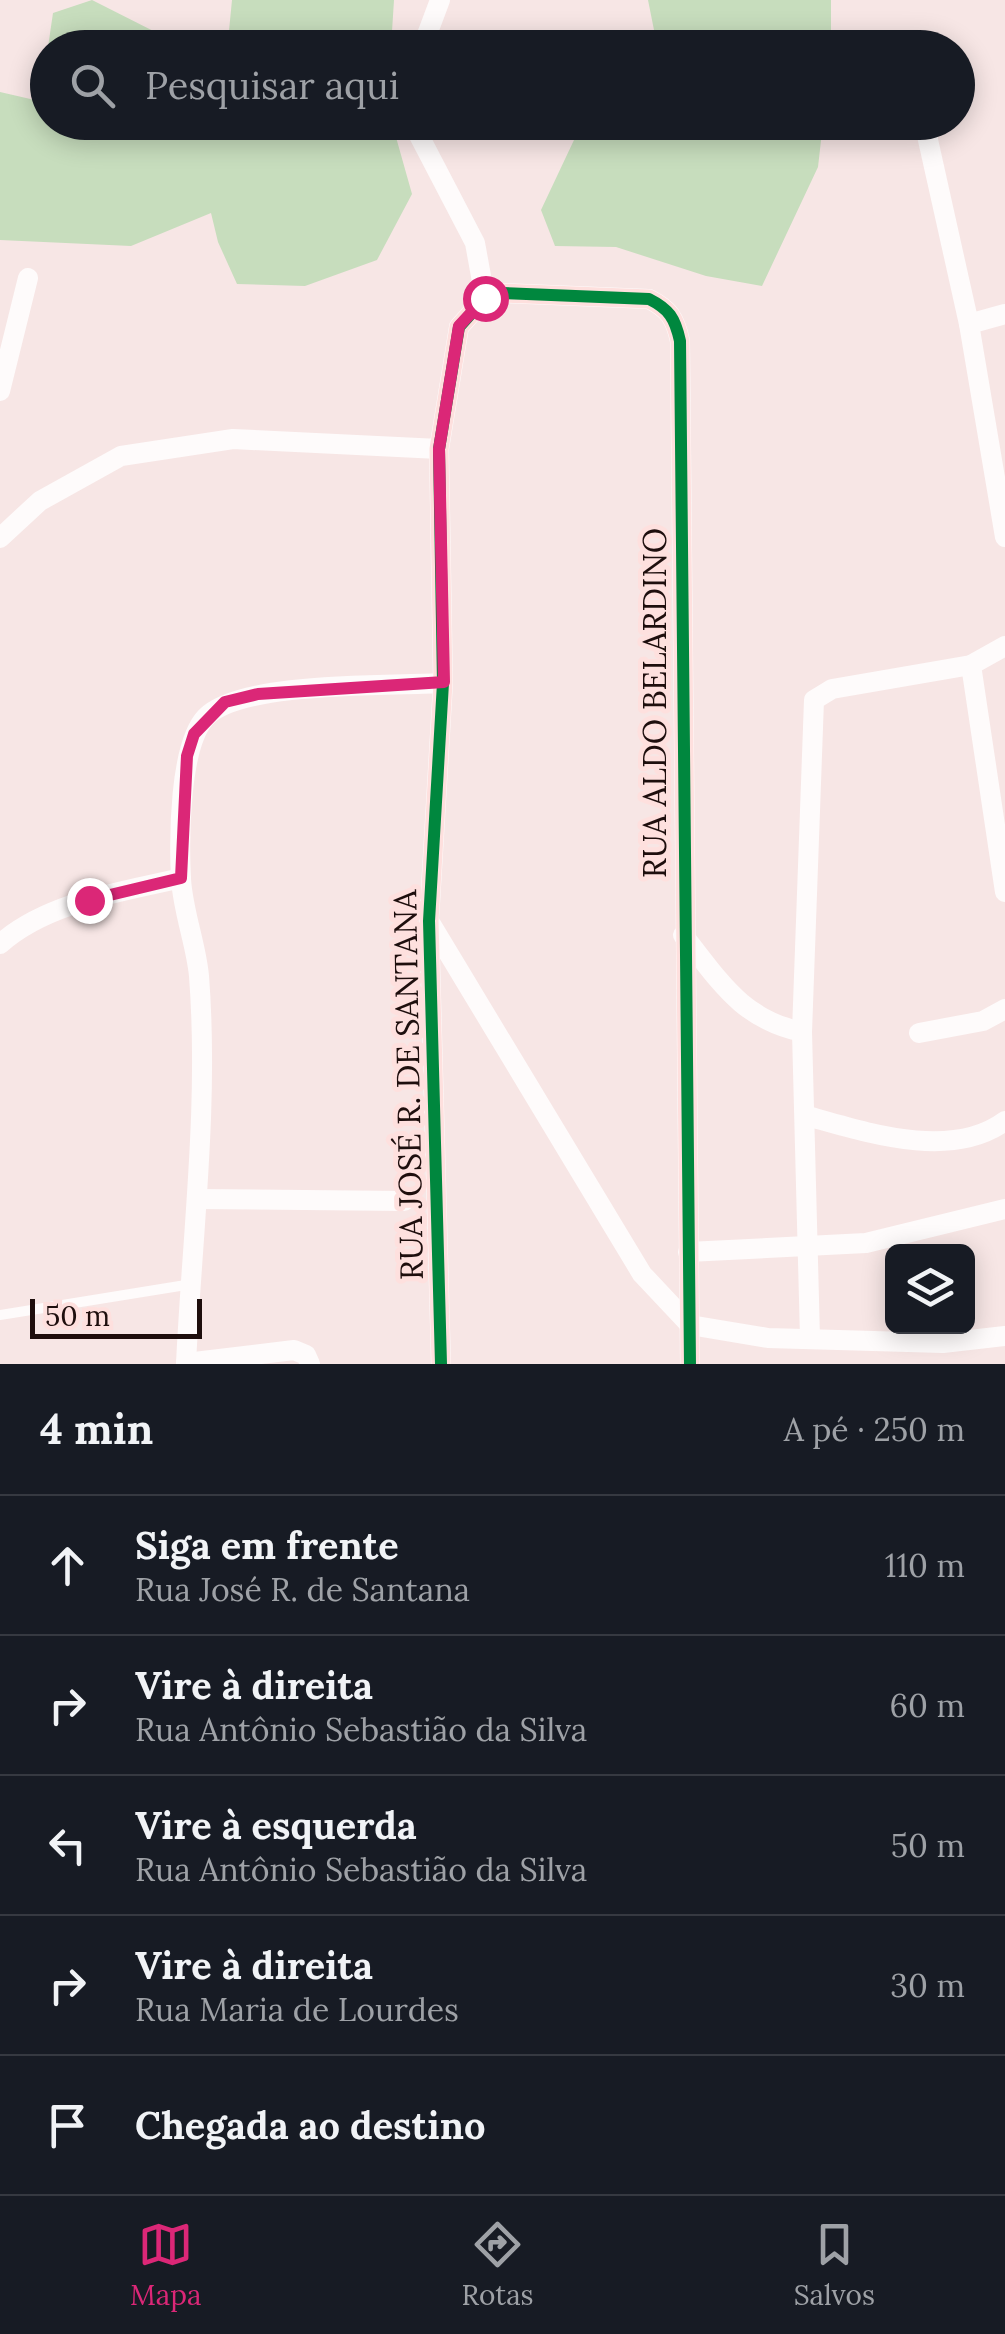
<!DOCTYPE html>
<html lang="pt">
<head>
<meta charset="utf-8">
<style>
  :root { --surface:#171b24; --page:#242831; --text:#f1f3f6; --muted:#9ea1a6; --line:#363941; --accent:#db2777 }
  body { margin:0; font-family:Lora,serif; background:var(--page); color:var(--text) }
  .controls { position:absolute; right:30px; bottom:30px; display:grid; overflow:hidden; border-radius:15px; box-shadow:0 5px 25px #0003 }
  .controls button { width:90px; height:90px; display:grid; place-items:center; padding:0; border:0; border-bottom:2px solid var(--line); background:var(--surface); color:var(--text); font:50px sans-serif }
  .scale { position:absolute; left:30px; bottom:25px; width:172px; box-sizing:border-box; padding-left:10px; border:5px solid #1e0e0d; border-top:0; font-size:28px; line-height:35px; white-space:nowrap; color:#1e0e0d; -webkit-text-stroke:8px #fee0de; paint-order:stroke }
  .stop { position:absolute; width:30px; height:30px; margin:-22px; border:8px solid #db2777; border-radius:50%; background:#fff }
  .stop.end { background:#db2777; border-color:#fff; box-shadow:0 2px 10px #0008 }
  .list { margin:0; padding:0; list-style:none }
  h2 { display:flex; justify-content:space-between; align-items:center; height:130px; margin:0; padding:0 40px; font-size:42px }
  h2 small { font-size:32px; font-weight:400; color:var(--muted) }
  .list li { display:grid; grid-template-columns:65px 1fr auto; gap:30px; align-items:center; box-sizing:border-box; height:140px; padding:0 40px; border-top:2px solid var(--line) }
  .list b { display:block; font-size:38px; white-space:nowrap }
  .list p { margin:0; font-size:32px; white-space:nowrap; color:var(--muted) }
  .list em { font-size:32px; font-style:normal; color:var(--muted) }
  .icon { flex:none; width:55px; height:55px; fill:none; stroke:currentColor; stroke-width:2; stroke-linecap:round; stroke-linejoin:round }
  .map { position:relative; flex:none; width:1005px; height:1364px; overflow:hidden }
  .search { position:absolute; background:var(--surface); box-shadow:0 5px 25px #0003; left:30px; right:30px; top:30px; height:110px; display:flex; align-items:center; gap:25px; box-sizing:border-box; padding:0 35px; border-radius:55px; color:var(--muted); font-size:38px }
  .sheet { height:830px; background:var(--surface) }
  nav { display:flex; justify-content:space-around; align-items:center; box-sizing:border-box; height:140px; border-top:2px solid var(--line); background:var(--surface); font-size:28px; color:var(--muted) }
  nav a { display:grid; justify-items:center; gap:5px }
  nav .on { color:var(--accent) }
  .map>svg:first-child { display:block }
</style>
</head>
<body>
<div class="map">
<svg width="1005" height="1364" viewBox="0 0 1005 1364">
  <rect width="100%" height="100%" fill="#f7e6e5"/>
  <!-- green -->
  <g fill="#c7ddbd">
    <polygon points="92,0 185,47 48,47 53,13"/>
    <polygon points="232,0 394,0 391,47 217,47 228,41"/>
    <polygon points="648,0 831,0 831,47 650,47 656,40"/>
    <polygon points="47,50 48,122 392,123 412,194 377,260 305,286 237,284 218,242 211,213 131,246 0,240 0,92 39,101"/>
    <polygon points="588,122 823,123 818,167 762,286 706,276 616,247 555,246 541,210 574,140"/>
  </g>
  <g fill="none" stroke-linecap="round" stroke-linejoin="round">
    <!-- lane -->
    <polyline stroke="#fefbfb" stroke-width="10" points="0,1315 192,1284"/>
    <!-- street -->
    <g stroke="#fefbfb" stroke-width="20">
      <polyline points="422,48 440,0"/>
      <polyline points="412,122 475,243 485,298"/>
      <polyline points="924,122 969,324 1005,537"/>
      <polyline points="969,324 1005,314"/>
      <polyline points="0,391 28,278"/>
      <polyline points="0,538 40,501 121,456 233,439 439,449"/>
      <polyline points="971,665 1005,892"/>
      <polyline points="429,921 642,1274 690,1325"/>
      <path d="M683,935c37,46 58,84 119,97"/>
      <path d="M0,944c47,-42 121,-52 181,-66"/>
      <polyline points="919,1033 983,1021 1005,1009"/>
      <path d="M807,1116c58,16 144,45 198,5"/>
      <polyline points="197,1199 404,1201"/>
      <polyline points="688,1252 866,1243 1005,1209"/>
      <polyline points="690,1325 768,1338 943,1343 1005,1336"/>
      <polyline points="810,1338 802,1032 814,700 832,689 971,665 1005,646"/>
      <polyline points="186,1363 294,1350 306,1355 310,1364"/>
      <path d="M186,1364c6,-128 23,-259 13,-388 -3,-32 -16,-64 -18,-97 -2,-39 -2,-134 25,-162 35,-36 184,-31 237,-34"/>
      <path d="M441,1364l-12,-443 14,-238 -4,-234 20,-122 26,-29 17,-5 147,6c20,10 26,19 31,42l10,1023"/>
    </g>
    <!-- cycleway casing -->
    <g stroke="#fee0de" stroke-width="19">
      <path id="cycleway" d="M441,1364l-12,-443 14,-238 -4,-234 20,-122 26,-29 17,-5 147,6c20,10 26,19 31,42l10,1023"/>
    </g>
    <!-- cycleway -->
    <use href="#cycleway" stroke="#00873e" stroke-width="12"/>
  </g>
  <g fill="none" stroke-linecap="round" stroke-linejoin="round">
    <!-- route -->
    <polyline stroke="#db2777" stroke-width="12" points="89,900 181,878 187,756 194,734 225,702 258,694 444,682 439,449 459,326 485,298"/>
  </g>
  <g text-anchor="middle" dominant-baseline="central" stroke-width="10" stroke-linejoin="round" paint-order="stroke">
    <!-- street labels -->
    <g font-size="32" fill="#1e0e0d" stroke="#fee0de">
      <text transform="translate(654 703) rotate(-90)">RUA ALDO BELARDINO</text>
      <text transform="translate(408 1085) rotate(-91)">RUA JOSÉ R. DE SANTANA</text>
    </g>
  </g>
</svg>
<div class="controls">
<button><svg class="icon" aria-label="layers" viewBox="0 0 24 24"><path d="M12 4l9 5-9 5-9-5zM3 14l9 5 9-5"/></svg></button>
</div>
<div class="scale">50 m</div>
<div class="stop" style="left:485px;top:298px"></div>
<div class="stop end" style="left:89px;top:900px"></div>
<div class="search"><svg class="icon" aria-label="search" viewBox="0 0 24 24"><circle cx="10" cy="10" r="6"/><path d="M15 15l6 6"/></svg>Pesquisar aqui</div>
</div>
<section class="sheet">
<h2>4 min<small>A pé · 250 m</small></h2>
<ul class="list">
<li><svg class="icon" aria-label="ahead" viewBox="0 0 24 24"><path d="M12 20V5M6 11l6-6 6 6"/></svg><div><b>Siga em frente</b><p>Rua José R. de Santana</p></div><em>110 m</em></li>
<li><svg class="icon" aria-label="right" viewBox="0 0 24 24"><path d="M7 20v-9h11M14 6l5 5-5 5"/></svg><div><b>Vire à direita</b><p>Rua Antônio Sebastião da Silva</p></div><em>60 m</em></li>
<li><svg class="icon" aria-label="left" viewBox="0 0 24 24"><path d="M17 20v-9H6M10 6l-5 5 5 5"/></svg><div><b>Vire à esquerda</b><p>Rua Antônio Sebastião da Silva</p></div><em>50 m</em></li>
<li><svg class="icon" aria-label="right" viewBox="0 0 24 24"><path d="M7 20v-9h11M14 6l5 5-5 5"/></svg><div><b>Vire à direita</b><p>Rua Maria de Lourdes</p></div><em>30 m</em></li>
<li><svg class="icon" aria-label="arrive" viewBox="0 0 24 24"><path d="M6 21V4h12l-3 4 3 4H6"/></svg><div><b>Chegada ao destino</b></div></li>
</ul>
</section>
<nav>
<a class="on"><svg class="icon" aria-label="map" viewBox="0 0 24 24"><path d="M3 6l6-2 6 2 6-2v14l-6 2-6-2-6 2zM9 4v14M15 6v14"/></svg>Mapa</a>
<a><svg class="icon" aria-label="directions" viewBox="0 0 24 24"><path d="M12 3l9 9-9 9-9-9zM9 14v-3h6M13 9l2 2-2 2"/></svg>Rotas</a>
<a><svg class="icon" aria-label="saved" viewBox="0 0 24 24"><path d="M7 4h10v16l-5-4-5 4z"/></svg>Salvos</a>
</nav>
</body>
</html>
